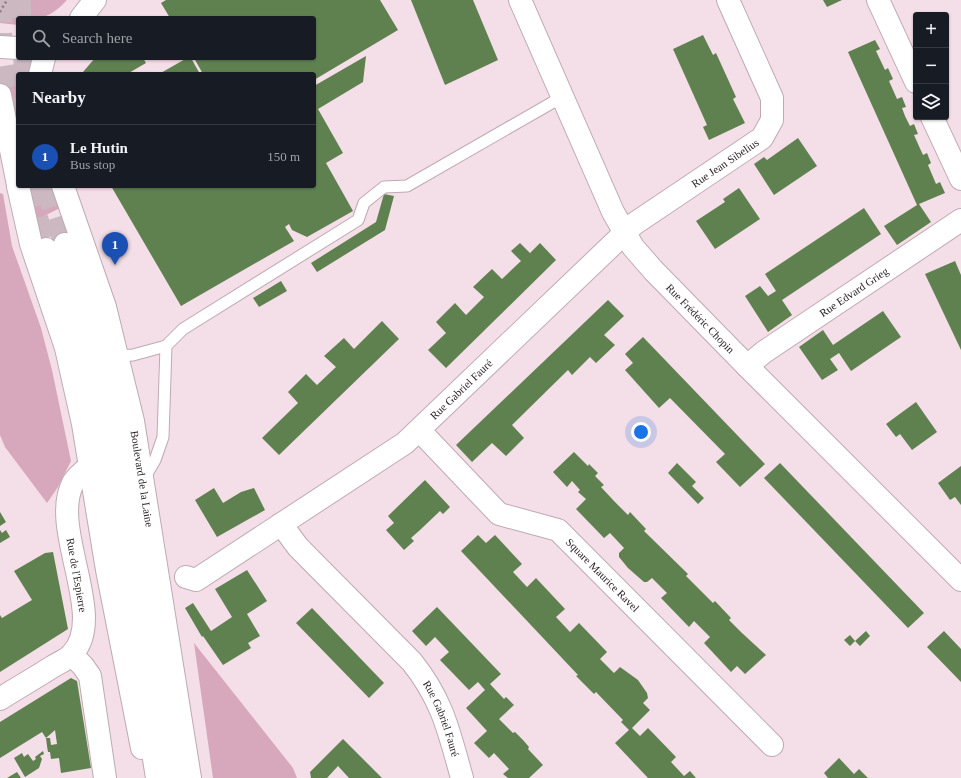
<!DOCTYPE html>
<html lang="en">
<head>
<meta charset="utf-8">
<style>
  :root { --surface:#171b24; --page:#20242c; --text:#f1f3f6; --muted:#9ea1a6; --line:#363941; --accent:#1a73e8 }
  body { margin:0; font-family:Georgia,serif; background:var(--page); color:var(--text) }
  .controls { position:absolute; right:12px; top:12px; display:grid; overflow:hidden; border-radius:4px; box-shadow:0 1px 3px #0004 }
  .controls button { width:36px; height:36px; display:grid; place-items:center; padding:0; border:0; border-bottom:1px solid var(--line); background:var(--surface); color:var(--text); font:20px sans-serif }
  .you { position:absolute; left:641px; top:432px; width:14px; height:14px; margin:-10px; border:3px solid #fff; border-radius:50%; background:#1a73e8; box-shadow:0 0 0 6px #1a73e833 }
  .badge { display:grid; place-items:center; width:26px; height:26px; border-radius:50%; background:var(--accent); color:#fff; font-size:13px; font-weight:700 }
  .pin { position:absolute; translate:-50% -33px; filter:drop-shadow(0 1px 2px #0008) }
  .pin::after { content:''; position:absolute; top:21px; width:14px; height:12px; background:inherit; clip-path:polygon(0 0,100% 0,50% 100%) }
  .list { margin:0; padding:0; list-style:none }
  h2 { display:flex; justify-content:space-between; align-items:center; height:52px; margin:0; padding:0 16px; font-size:17px }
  h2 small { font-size:13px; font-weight:400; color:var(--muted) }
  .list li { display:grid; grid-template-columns:26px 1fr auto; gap:12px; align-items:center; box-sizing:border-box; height:64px; padding:0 16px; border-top:1px solid var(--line) }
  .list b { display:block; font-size:15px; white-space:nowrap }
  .list p { margin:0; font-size:13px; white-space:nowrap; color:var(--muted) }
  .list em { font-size:13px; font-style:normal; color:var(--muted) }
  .icon { flex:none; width:22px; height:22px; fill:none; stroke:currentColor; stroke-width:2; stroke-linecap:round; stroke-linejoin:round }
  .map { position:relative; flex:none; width:961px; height:778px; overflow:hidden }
  .search { position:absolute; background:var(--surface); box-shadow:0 1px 3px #0004; left:16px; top:16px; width:300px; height:44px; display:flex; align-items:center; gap:10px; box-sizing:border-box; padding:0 14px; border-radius:4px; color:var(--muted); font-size:15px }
  .panel { position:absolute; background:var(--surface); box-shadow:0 1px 3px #0004; left:16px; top:72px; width:300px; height:116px; border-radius:4px }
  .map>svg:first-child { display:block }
</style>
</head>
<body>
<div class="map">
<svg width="961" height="778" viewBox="0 0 961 778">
  <rect width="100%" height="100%" fill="#f4dee7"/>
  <!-- green -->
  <g fill="#d7a8bc">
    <path d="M10,0h57c-18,19 -24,18 -49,18v7l-18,-2v-7z"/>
    <polygon points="3,79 18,79 18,155"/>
    <polygon points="24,186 57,186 64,206 30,223"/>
    <polygon points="0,193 3,194 12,246 41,328 52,370 71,461 58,487 47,503 5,447 0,435"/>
    <polygon points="194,643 293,768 297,778 213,778"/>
  </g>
  <!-- building -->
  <g fill="#5f8150">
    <polygon points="166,0 380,0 398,30 314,80 314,74 203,74 194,58 314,58 314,18 170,18 161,3"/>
    <polygon points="411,0 473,0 498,60 445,85"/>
    <polygon points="823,0 842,0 827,7"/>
    <polygon points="703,35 713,55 716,53 736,97 733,99 745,123 709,140 703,127 707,125 673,49"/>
    <polygon points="875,40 880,49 876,51 885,70 888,68 893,79 889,81 897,99 902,97 906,107 902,108 905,116 910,126 914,124 918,134 914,135 918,144 923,155 927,153 931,163 928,165 936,184 940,182 945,193 919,204 931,222 897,245 884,226 917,205 848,52"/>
    <polygon points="366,56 363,82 318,109 343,153 326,163 353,211 307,237 292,230 289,224 285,227 294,241 181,306 111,186 314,186 314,86"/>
    <polygon points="95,58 143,58 146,63 127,74 84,74 83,72"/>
    <polygon points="187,58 191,58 200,74 159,74"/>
    <polygon points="798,138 817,166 774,195 754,164 764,157 767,160"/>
    <polygon points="739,188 760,219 715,249 696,221 725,202 723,199"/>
    <polygon points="384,194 394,196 385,230 317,272 311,263 376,222"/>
    <polygon points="864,208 881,234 782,300 792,315 768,332 745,296 760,286 768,296 776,291 765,274"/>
    <polygon points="520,243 530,253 540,243 556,260 446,368 428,350 446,333 436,322 455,303 466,315 484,297 473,287 492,269 502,279 521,261 511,251"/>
    <polygon points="955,261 961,275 961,350 925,274"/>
    <polygon points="281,281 287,291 259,307 253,298"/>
    <polygon points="608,300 624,316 604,335 615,345 596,363 590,357 572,375 568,370 512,425 524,438 506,456 492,443 472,462 456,445"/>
    <polygon points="883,311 901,337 851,371 839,353 830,359 838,370 822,380 799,347 823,330 833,345"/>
    <polygon points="382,321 399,339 279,455 262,438 298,403 288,392 306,374 317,385 336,367 324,356 344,338 354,349"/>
    <polygon points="643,337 765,464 740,487 716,462 725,454 670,398 659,408 625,370 633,363 625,354"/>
    <polygon points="916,402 937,432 912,450 900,434 896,437 886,424"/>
    <polygon points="574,452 588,466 589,464 598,473 595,476 604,485 601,487 614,501 628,515 630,512 646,529 644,531 688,574 686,576 713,603 715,601 731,618 729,620 742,633 766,655 745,674 737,666 731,672 704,643 710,637 694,621 689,627 661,598 667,593 652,578 647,582 644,582 628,568 619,557 619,553 624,548 610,533 604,538 576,509 586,499 578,492 580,490 572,481 567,487 553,472"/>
    <polygon points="677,463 696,482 692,486 704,498 698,504 668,473"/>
    <polygon points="780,463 924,613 908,628 764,478"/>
    <polygon points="961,466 961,505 955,497 950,500 938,483"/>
    <polygon points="425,480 450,507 443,514 440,511 420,530 411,538 414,541 404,550 386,530 394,523 388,516"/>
    <polygon points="214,488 223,503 241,492 254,488 265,510 217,537 195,500"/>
    <polygon points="0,512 6,522 0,526"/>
    <polygon points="0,530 2,533 6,530 10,537 0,543"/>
    <polygon points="478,535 486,543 495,535 522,564 513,572 527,587 536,578 565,609 556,617 570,632 579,623 607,652 600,659 614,673 620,667 638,680 647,693 648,698 643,703 650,710 632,728 640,736 648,728 676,757 671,762 684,776 690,771 696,778 648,778 615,743 629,730 621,722 623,720 596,692 594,694 576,676 578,675 461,551"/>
    <polygon points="53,552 68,629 0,672 0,615 2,618 32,600 14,571 45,553"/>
    <polygon points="247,570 267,601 247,614 260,636 248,643 251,648 223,665 203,636 202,637 185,608 193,603 211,631 232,617 215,589"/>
    <polygon points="437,607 501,674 490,684 504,699 506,697 514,705 499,719 513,733 515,732 523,740 529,747 528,749 543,765 529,778 508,778 503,774 509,769 494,753 489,758 474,743 487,731 466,708 485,690 478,682 469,690 440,660 449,652 435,637 426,646 412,631"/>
    <polygon points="312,608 384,683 369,698 296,623"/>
    <polygon points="866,631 870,636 860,646 855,641 850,646 844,640 850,635 855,641"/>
    <polygon points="944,631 961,649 961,682 927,647"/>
    <polygon points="71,678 77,681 91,768 61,773 59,758 51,759 50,752 48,752 47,746 46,738 50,738 51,745 57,744 55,730 46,738 42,732 0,758 0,722"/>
    <polygon points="343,739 382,778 349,778 338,766 327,778 311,778 310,772"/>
    <polygon points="43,751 44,754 40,756 42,759 39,768 25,777 14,758 22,753 24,757 28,754 33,761 36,759 35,757"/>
    <polygon points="839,758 854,774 859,769 868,778 828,778 824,773"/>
    <polygon points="17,772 21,778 7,778"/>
  </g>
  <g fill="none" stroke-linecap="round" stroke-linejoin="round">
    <!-- primary-tunnel -->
    <g stroke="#cbb8c0" stroke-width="22" stroke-dasharray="22 11" stroke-linecap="butt">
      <polyline points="1,0 1,34 13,116"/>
      <polyline points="20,0 20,18"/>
      <polyline points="24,58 26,74"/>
      <polyline points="28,186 46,249"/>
      <polyline points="46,186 65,244"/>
    </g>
    <!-- lane casing -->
    <g stroke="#bfaab2" stroke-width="13">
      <g id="lane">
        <polyline points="118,356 133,355 166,346"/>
        <polyline points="144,479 155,460 163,437 166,346 183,329 358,220 364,203 384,187 407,186 562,97"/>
      </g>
    </g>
    <!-- street casing -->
    <g stroke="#bfaab2" stroke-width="24">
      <g id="street">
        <path id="s1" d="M520,0l93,212 20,35 20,23 94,96 214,214"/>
        <polyline points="878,0 916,82"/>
        <polyline points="932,117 961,179"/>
        <path id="s2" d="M747,366l17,-14 197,-132"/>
        <path id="s3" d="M420,431l79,83 59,16 214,215"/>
        <path id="s4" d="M281,524l17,23 114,115c31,39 37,70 50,116"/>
        <path id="s5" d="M186,577l10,3 209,-137 229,-219 128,-86 10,-18v-22l-44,-98"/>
        <polyline points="72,655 83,666 90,676 105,778"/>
        <path d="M0,699c17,-11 35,-21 52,-32 6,-4 15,-7 20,-13 36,-37 -23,-125 1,-171 4,-7 12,-12 17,-18"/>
      </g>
    </g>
    <!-- secondary casing -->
    <g stroke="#bfaab2" stroke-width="24">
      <g id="secondary">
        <polyline points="81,18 95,0"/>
        <polyline points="0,47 18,48"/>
        <polyline points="40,74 44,58"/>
        <polyline points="0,95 18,185"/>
        <polyline points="18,186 31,244 66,348 83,424 107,570 142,748"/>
        <path id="s6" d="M63,186l42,121 28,114 57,357"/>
      </g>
    </g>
    <!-- primary casing -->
    <g stroke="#bfaab2" stroke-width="24">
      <g id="primary">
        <polyline points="65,244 94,334 108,390 123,461 139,567 178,778"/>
        <polyline points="46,249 74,326 96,409 128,592 157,778"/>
      </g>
    </g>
    <!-- path -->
    <polyline stroke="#8c7e83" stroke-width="2.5" stroke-dasharray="2 3" stroke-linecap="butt" points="0,12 7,0"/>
    <!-- lane -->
    <use href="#lane" stroke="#fff" stroke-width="11"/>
    <!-- street -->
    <use href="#street" stroke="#fff" stroke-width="22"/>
    <!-- secondary -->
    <use href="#secondary" stroke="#fff" stroke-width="22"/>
    <!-- primary -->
    <use href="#primary" stroke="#fff" stroke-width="22"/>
  </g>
  <g text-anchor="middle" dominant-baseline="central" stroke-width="3" stroke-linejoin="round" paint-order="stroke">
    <!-- street labels -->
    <g font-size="11" fill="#271f22" stroke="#fff">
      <text stroke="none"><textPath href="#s5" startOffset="687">Rue Jean Sibelius</textPath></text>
      <text stroke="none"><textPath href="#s2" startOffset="130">Rue Edvard Grieg</textPath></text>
      <text stroke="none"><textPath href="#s1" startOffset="370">Rue Frédéric Chopin</textPath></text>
      <text stroke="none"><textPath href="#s5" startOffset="338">Rue Gabriel Fauré</textPath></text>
      <text stroke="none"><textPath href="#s6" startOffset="304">Boulevard de la Laine</textPath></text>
      <text transform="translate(77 575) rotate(80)">Rue de l'Espierre</text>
      <text stroke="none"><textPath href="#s3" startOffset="239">Square Maurice Ravel</textPath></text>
      <text stroke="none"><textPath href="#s4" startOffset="255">Rue Gabriel Fauré</textPath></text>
    </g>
  </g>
</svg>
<div class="controls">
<button>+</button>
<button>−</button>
<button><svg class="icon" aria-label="layers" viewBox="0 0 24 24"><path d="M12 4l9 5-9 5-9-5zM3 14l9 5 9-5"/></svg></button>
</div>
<div class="you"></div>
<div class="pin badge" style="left:115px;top:265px;background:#1a4fb4">1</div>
<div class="search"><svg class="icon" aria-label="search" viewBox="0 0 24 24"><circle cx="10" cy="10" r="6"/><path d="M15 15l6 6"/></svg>Search here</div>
<section class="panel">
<h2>Nearby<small></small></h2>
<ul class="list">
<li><span class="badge" style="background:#1a4fb4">1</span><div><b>Le Hutin</b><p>Bus stop</p></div><em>150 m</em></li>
</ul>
</section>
</div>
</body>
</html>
